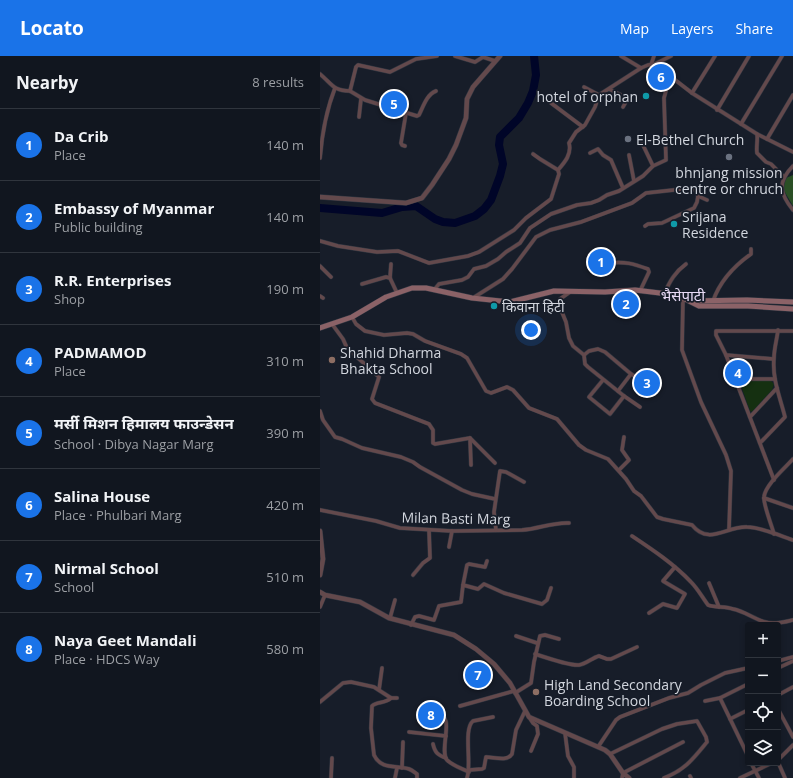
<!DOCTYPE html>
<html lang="en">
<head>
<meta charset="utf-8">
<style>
  :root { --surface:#11161f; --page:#1a1f28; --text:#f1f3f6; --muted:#9c9fa4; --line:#30353d; --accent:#1a73e8 }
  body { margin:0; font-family:"Open Sans","Noto Sans Devanagari",sans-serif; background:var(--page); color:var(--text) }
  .controls { position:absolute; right:12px; bottom:12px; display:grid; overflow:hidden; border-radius:4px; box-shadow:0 2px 6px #0003 }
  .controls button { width:36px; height:36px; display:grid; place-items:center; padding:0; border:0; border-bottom:1px solid var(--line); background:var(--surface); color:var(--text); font:20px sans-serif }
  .you { position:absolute; left:211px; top:274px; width:14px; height:14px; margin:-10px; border:3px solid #fff; border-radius:50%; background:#1a73e8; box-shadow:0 0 0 6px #1a73e833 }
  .badge { display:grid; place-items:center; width:26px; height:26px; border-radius:50%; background:var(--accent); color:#fff; font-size:13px; font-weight:700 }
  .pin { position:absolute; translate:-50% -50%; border:2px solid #fff; box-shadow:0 1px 4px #0006 }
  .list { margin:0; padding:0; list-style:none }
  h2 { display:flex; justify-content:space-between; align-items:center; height:52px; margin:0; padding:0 16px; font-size:17px }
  h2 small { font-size:13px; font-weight:400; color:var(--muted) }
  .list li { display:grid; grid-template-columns:26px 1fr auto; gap:12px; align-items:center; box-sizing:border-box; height:72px; padding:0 16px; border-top:1px solid var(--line) }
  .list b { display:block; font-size:15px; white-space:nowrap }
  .list p { margin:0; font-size:13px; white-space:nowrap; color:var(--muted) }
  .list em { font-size:13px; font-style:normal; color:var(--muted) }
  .icon { flex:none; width:22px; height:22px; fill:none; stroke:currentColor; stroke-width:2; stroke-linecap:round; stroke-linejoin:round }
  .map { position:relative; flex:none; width:473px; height:722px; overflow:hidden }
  header { display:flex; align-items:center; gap:24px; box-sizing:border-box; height:56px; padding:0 20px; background:var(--accent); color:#fff }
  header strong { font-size:19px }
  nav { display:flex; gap:22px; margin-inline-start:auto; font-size:14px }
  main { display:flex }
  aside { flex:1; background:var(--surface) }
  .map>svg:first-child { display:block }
</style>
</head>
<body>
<header>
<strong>Locato</strong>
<nav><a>Map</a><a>Layers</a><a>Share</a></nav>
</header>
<main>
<aside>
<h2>Nearby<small>8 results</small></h2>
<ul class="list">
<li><span class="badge">1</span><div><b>Da Crib</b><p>Place</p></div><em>140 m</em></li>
<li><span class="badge">2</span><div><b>Embassy of Myanmar</b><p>Public building</p></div><em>140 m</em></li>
<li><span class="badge">3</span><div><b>R.R. Enterprises</b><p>Shop</p></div><em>190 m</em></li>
<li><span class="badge">4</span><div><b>PADMAMOD</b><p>Place</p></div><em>310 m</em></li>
<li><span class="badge">5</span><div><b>मर्सी मिशन हिमालय फाउन्डेसन</b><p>School · Dibya Nagar Marg</p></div><em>390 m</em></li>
<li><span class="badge">6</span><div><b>Salina House</b><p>Place · Phulbari Marg</p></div><em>420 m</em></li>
<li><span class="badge">7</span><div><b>Nirmal School</b><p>School</p></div><em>510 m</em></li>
<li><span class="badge">8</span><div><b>Naya Geet Mandali</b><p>Place · HDCS Way</p></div><em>580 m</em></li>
</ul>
</aside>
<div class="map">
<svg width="473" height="722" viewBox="0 0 473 722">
  <rect width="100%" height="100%" fill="#171d29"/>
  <!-- green -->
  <polygon fill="#153011" points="420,325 451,325 454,328 452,334 432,356 430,355 420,327"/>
  <!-- forest -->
  <polygon fill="#2a4f25" points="473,119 473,150 463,133 466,122"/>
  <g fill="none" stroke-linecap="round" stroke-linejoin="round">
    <!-- river -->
    <polyline stroke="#000528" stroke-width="8" points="0,152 62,157 82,151 96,150 115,163 123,166 135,167 155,160 164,153 171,144 180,120 183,108 179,89 180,81 199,62 208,47 213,35 216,19 214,0"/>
    <!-- minor casing -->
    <g stroke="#313742" stroke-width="4.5">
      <g id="minor">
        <polyline points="135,0 155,6 163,1 175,5"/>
        <polyline points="301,0 321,12"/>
        <polyline points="334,0 331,9 350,20 372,37 437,78 473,96"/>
        <path d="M0,18c12,10 13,17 30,17l6,-24 2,-2 32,7 26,-13 21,-3"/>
        <polyline points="264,31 279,39"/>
        <polyline points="289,33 305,41 307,44 303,51"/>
        <path d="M30,35l15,9 52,16 2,-1c4,-8 8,-21 17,-24"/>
        <polyline points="372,37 395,0"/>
        <polyline points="231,47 263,71"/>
        <polyline points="397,54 429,0"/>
        <polyline points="39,61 41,43"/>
        <polyline points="421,68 462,0"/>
        <path d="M437,78c1,6 -1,13 0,19l9,9 5,2 13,13"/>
        <polyline points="447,83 473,39"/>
        <polyline points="322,87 333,110"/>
        <polyline points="85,90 82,89 81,87 86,57"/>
        <polyline points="270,97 278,93 283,99 291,104 303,132"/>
        <polyline points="213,98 220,103 238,114"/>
        <polyline points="309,99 314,125"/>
        <path d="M0,102c2,-24 6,-47 15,-70"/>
        <path d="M473,110c-16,16 -13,28 0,44"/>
        <polyline points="325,170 328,168 342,167 374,152 377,146 378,140"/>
        <path d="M0,185l18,5 39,6 21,-1 31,12 39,-7 11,-4 35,-22 12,-12 25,-19 8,-25 -1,-4c7,-8 14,-16 11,-27l7,-11 9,-7 10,-18 4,-12 42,-27 7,-3 7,-1 16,-8"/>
        <path d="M289,207c16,-2 25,1 39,6l1,3 -9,19"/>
        <polyline points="0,210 11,221"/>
        <polyline points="70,222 71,208"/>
        <polyline points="42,228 66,221 70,222 77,237"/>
        <polyline points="114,234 119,228 142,224 148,221 154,213 166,210 178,203 186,196 200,187 210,172 231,158 257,149 271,147 279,144 287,139 299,135 323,120 333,110 346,104 344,42 350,20"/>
        <polyline points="250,236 240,243 239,249 246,266 249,282 253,290 264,299 265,308 268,311 304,340 320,351"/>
        <path d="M344,238c6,-13 11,-22 22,-30"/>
        <polyline points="0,240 3,242"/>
        <polyline points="153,242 183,223 192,213 216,181 230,174 261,166 312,147 326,137 372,132 376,135 378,140 387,144"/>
        <polyline points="363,242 362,294 381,346 406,399 411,415 409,474"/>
        <path d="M393,245c7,-20 21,-35 38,-47v-5"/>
        <path d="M32,261l4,7 9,7 19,4 23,-2 6,1 12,7 36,13 6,4 19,33 5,2 16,-6 6,3 16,18 28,11 22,26 7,5 22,9 18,20 8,12 7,5 16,21 6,2 29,6c17,21 34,1 55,2 13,0 34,9 46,13"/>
        <polyline points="12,268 23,283 27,292 59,321 52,343 55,347 109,368 113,374 113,387 115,388 150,382 175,407"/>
        <polyline points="264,299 269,295 278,293 285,296 311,318 334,332"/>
        <polyline points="406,299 453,303"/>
        <polyline points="415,323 455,323"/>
        <polyline points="283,324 269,341 290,358 304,340"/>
        <polyline points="298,335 311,318"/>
        <polyline points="0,355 3,364 15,381 22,383 42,392 81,401 93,406 100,411 142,434 152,438 175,443"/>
        <polyline points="430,361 457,332"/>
        <polyline points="150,382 151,409"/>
        <path d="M440,387l25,-26c-5,-20 -13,-38 -11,-59 0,-9 3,-19 4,-28"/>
        <polyline points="299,414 309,404 302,394 304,381"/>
        <polyline points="454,424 406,299 396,279 396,275 473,275"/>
        <polyline points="444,442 473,452"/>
        <path d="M0,454l56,11 24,7 52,3 70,-1c16,-1 31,-8 47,-7"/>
        <polyline points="176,474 174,456 180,415 186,416 204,426"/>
        <path d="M454,478c-2,-8 -11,-30 -10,-37 1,-12 21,-29 29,-38"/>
        <path d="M312,480c21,14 42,28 59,46 7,7 11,15 17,23 8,3 17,1 25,4 11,2 21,10 32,13 9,3 19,0 28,-2"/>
        <polyline points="129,491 132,475"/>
        <polyline points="93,519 103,507 110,502 109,474"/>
        <polyline points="389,527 399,551"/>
        <polyline points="143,529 147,509 149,508 165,511 167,505"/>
        <polyline points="0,551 5,539"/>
        <polyline points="329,557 343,548 357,552 365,538 343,525 355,511"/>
        <polyline points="70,562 75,544"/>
        <polyline points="91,569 95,561 99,560 114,564 119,550 141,546 143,529 158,533 164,528 184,537 222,548 227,544 231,532"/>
        <polyline points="196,580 217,587"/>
        <path d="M215,598c9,3 37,12 44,11 7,-1 13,-7 20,-9l8,3h4l26,-12"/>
        <polyline points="458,605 473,601"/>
        <polyline points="458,612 473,605"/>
        <polyline points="59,634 62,612"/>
        <polyline points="195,637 211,627 214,606 220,580 225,579 239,583"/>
        <polyline points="458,639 473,631"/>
        <path d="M71,642c-6,6 -14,3 -19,8l-1,22 3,27c7,15 22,10 35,14 3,1 5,3 8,5v4"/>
        <polyline points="400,642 428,700"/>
        <polyline points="385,645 400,642 428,628"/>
        <polyline points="0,646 23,627 31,626 54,631 71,642 77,642"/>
        <polyline points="140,650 194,635"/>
        <path d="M119,653c2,4 6,8 7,13 2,10 -5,31 1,38 6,6 14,8 22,12"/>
        <polyline points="458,653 473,681"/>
        <polyline points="209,661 213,667 217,670 218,678 211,695"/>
        <polyline points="410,663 428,654"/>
        <polyline points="89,676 126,680"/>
        <polyline points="245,677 248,700 254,711 254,722"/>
        <path d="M113,688c2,9 5,11 13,14"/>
        <polyline points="278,691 296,664 300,661 349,642 368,637 381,629 405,617 428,612"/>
        <path d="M290,698l52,-25 15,-5 20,-3 9,16 1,5c-14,17 -22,28 -43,36"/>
        <polyline points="458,704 473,689"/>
        <polyline points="458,706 465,722"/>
        <polyline points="431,707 439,722"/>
        <polyline points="82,712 83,686"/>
        <path d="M149,714l13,-1 2,-1 2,-11c8,0 21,5 26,-3l4,-24 9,-19"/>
        <polyline points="370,720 371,722"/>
        <polyline points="11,722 12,702"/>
        <polyline points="75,722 77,712"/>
        <path d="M147,722c5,-14 -4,-49 6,-57l20,-4"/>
        <polyline points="302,722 303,717 363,686"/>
        <polyline points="420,722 452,707"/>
      </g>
    </g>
    <!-- tertiary casing -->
    <g stroke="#313742" stroke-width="5.5">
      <g id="tertiary">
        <polyline points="0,141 86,147 102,142 112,129 129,103 136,89 146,62 147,43 153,31 180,0"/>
        <polyline points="0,475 3,503 0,519"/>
        <polyline points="0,536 5,539 40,546 69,562 134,579 156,593 174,608 190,627 209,661 285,694 290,698 303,717 309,722"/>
      </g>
    </g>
    <!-- secondary casing -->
    <g stroke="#313742" stroke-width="6">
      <g id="secondary">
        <polyline points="370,245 427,244 473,246"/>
        <polyline points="0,272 32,261 66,241 92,232 106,232 152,242 190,246 234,235 285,236 315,234 348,238 363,242 379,250 428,250 473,253"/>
      </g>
    </g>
    <!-- minor -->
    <use href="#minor" stroke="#63494c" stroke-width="3.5"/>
    <!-- tertiary -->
    <use href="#tertiary" stroke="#63494c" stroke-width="4.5"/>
    <!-- secondary -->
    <use href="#secondary" stroke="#8b6267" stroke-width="5"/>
  </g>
  <!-- markers -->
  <g fill="#0f9aa8" stroke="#171d29" stroke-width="1.5">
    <circle cx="326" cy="40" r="4"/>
    <circle cx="354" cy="168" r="4"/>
    <circle cx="174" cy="250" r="4"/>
  </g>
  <g fill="#6b7280" stroke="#171d29" stroke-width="1.5">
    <circle cx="308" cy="83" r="4"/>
    <circle cx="409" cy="101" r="4"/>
  </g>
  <g fill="#8d6e63" stroke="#171d29" stroke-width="1.5">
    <circle cx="12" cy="304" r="4"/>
    <circle cx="216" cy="636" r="4"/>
  </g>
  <g text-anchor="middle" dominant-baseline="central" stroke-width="3.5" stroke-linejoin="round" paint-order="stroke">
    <!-- poi labels -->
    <g font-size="14" fill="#d2d6de" stroke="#171d29" text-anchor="start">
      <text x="318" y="40" text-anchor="end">hotel of orphan</text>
      <text x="316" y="83">El-Bethel Church</text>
      <text x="409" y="116" text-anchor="middle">bhnjang mission<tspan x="409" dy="16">centre or chruch</tspan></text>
      <text x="362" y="160">Srijana<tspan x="362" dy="16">Residence</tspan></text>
      <text x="182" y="250">किवाना हिटी</text>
      <text x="20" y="296">Shahid Dharma<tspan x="20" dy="16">Bhakta School</tspan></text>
      <text x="224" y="628">High Land Secondary<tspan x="224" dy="16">Boarding School</tspan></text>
    </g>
    <!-- street labels -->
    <g font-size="14" fill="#d2d6de" stroke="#171d29">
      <text transform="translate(136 462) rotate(1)">Milan Basti Marg</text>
    </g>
    <!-- neighbourhood labels -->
    <g font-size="15" fill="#e7daf5" stroke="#171d29">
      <text x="363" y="239">भैसेपाटी</text>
    </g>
  </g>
</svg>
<div class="controls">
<button>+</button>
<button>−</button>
<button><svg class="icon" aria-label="locate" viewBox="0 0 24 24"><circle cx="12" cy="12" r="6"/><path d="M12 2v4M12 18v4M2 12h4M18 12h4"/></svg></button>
<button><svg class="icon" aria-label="layers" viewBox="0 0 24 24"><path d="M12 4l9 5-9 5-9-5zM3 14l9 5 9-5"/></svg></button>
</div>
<div class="you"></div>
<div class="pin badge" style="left:281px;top:206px">1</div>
<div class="pin badge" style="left:306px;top:248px">2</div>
<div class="pin badge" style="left:327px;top:327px">3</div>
<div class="pin badge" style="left:418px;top:317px">4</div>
<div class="pin badge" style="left:74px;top:48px">5</div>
<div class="pin badge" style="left:341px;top:21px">6</div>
<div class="pin badge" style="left:158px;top:619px">7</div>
<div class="pin badge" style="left:111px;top:659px">8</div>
</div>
</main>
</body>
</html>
